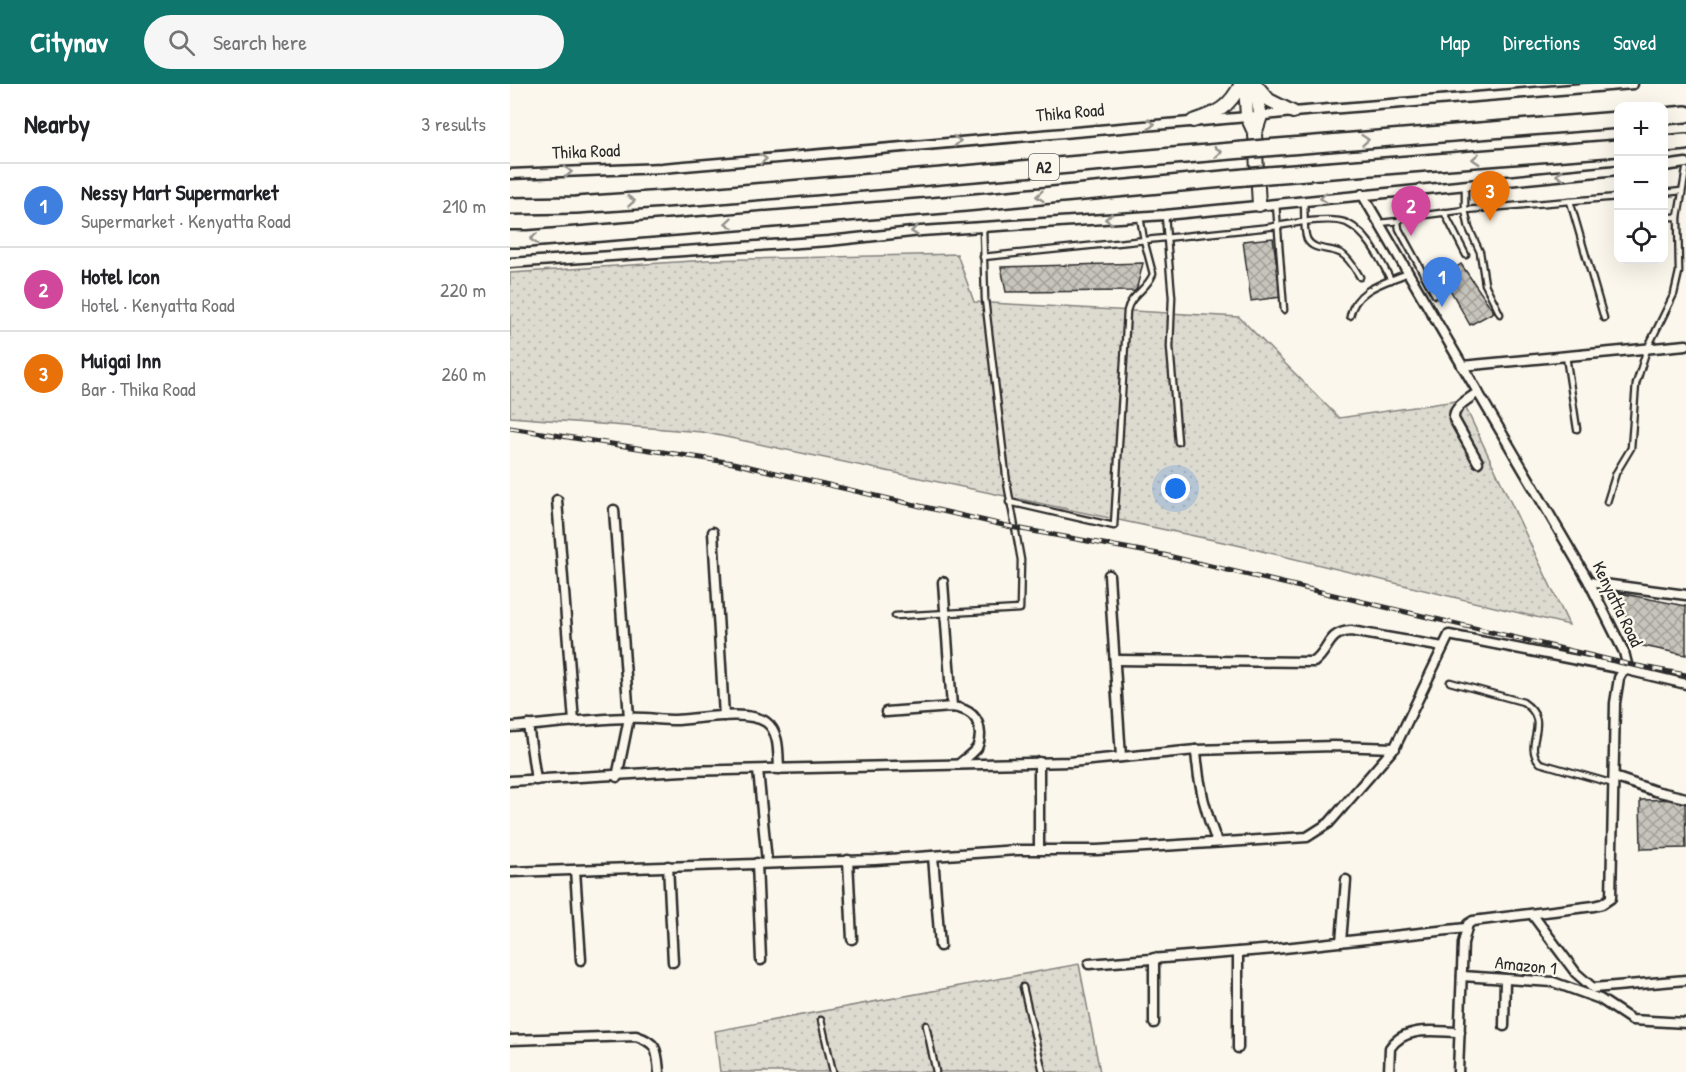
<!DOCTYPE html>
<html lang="en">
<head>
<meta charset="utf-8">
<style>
  :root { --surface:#fff; --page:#f6f6f6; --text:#202124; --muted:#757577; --line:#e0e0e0; --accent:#0f766e }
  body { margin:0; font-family:"Patrick Hand",sans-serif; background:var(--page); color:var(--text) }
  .controls { position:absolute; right:18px; top:18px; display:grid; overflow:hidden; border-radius:12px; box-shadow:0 6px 24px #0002 }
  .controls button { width:54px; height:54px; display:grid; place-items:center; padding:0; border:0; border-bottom:2px solid var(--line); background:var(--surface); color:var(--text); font:30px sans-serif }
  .you { position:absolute; left:666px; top:405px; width:21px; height:21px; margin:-15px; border:4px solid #fff; border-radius:50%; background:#1a73e8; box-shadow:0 0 0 9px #1a73e833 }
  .badge { display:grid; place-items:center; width:39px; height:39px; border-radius:50%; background:var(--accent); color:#fff; font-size:20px; font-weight:700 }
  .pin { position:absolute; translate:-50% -50px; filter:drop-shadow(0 2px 3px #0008) }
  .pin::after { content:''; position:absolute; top:32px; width:21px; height:18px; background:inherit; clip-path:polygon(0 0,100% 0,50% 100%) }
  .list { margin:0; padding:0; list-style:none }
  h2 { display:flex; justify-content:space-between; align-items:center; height:78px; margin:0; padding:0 24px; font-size:26px }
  h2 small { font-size:20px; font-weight:400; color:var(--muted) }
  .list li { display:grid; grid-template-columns:39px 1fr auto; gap:18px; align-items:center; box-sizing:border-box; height:84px; padding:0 24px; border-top:2px solid var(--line) }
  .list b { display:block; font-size:22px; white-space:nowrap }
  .list p { margin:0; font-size:20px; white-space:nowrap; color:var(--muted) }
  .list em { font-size:20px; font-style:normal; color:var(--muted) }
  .icon { flex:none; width:33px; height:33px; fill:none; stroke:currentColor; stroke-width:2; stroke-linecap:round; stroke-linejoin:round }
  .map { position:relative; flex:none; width:1176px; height:988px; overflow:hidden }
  header { display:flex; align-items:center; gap:36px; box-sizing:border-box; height:84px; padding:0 30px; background:var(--accent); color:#fff }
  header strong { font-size:28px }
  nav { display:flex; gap:33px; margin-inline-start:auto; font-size:21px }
  .search { width:420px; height:54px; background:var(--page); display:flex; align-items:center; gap:15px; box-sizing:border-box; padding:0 21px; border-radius:33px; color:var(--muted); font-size:22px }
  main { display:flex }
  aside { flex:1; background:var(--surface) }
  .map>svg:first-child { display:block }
</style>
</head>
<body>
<header>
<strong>Citynav</strong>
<div class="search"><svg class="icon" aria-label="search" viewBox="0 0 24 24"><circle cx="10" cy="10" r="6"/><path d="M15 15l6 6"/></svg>Search here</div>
<nav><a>Map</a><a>Directions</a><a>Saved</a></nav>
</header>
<main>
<aside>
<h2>Nearby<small>3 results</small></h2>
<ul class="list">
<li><span class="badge" style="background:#3f7fe0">1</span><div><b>Nessy Mart Supermarket</b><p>Supermarket · Kenyatta Road</p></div><em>210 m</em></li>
<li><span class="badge" style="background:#d1479c">2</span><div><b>Hotel Icon</b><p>Hotel · Kenyatta Road</p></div><em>220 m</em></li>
<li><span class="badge" style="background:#e8710a">3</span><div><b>Muigai Inn</b><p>Bar · Thika Road</p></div><em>260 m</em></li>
</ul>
</aside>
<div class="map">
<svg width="1176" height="988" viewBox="0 0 1176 988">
  <defs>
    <pattern id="park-dots" width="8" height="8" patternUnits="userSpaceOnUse" patternTransform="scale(1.5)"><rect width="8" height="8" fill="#dddad0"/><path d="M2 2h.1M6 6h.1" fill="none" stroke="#bebbb3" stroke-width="1.8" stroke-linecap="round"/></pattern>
    <pattern id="building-cross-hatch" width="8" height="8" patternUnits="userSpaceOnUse" patternTransform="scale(1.5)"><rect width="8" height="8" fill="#c7c4bc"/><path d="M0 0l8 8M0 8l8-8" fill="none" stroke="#a29f99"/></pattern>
  </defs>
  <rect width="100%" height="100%" fill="#fbf7ec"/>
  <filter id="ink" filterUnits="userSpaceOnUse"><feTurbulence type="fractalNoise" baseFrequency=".0167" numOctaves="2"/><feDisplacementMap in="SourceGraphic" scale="12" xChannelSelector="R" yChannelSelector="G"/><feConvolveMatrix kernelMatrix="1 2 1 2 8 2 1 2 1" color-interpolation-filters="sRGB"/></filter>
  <g filter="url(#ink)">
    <!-- park -->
    <g fill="url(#park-dots)" stroke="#84827e" stroke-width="1.5">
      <polygon points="447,170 464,218 729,233 829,334 952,316 1059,541 727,461 192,348 0,333 0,189 197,176"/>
      <polygon points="569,880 590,988 210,988 205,947"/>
    </g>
    <!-- building -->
    <g fill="url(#building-cross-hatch)" stroke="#2b2b2b" stroke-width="1.5">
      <polygon points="763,154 771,213 741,217 733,157"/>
      <polygon points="633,179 626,207 496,208 491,183"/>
      <polygon points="951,180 984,228 960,241 933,193"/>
      <polygon points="1104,508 1176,522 1176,571 1129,561"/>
      <polygon points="1175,715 1176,764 1131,765 1130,716"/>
    </g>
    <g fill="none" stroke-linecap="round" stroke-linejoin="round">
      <!-- lane casing -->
      <g stroke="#2b2b2b" stroke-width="9">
        <g id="lane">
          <polyline points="955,100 955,126 959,144 970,168 975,200 990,230"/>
          <polyline points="1154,109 1171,107"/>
          <path d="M794,117c1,11 -1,28 3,38 6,13 25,8 35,15 8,5 13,15 18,23"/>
          <polyline points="1060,117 1094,234"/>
          <polyline points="766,120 774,226"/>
          <polyline points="934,128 956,171"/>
          <polyline points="655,131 662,213 660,263 668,358"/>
          <polyline points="1154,133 1168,133"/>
          <polyline points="869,139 889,137"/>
          <path d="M473,173c93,-10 185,-19 278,-29 21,-2 68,-13 86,-5 22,11 33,37 44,57"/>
          <polyline points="925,211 889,145 888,138 891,134 955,126 1108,113"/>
          <path d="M840,232c6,-28 35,-33 58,-43"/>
          <polyline points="1056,272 1067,345"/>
          <path d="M499,418l105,24 13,-215c3,-16 20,-21 26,-37l-9,-34 -4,-23"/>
          <polyline points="1097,418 1106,389 1121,364 1126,300 1137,265 1164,210 1169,188 1168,133 1176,86"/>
          <polyline points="385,532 510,525 511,476 497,399 475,215 473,144"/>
          <path d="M940,598l73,20c31,21 -2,41 17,61l74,21"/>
          <polyline points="513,903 533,988"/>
          <polyline points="311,936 323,988"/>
          <polyline points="416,941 426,988"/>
        </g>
      </g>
      <!-- street casing -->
      <g stroke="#2b2b2b" stroke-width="13">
        <g id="street">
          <polyline points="1154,82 1176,79"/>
          <polyline points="0,90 152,84 737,33 783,28 1123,0"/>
          <polyline points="852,110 1079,498 1114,568 1117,580 1109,594 1105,619 1101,814 1092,820 1084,822 963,837 958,840 953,859 948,988"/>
          <polyline points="0,179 319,157 411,147 655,131 1108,86"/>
          <polyline points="952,282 1176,261"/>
          <path d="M968,308c-10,8 -25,14 -24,27l24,43"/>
          <polyline points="47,416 64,638"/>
          <polyline points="104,426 119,634 107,693"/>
          <polyline points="203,448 214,632"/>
          <polyline points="599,491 611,673"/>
          <polyline points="433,498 442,623"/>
          <polyline points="1079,498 1176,511"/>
          <path d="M605,576l199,2c16,-12 13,-30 37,-31l92,16"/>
          <path d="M376,628l66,-5c17,2 27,9 28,27 0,5 -1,9 -3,14 -5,6 -12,11 -18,16"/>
          <polyline points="18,641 26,696"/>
          <path d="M0,643c40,-3 80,-8 119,-9 16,-1 31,2 46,2 23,-1 72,-11 91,2 14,10 12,32 13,47"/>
          <path d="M686,666c2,33 9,62 21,92"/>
          <polyline points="529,678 529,766"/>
          <polyline points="248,686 257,778"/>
          <polyline points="1104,693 1145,707 1176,714"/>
          <polyline points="0,697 173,687 560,678 686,666 824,662 885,664"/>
          <polyline points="423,772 430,862"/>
          <polyline points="338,776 342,855"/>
          <polyline points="247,779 251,876"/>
          <polyline points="158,782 163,878"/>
          <polyline points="65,786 71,876"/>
          <polyline points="0,788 365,776 507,766 587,766 797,753 819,739 885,663 939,551 1113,585 1176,600"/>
          <polyline points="1022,830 1066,889 1083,904 1176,896"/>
          <polyline points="831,858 836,796"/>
          <polyline points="728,868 728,964"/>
          <polyline points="579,880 765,865 956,844"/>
          <polyline points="952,892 1043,898 1090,915 1122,936 1176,939"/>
          <polyline points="644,939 644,874"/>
          <polyline points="994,942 995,895"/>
          <path d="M0,956l126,-4c22,7 21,15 23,36"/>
          <path d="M879,988l1,-24c15,-23 46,-16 70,-16"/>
        </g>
      </g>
      <!-- secondary casing -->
      <g stroke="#2b2b2b" stroke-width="16">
        <g id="secondary">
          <polyline points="735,0 737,33 745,50"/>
          <polyline points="744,0 751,32 745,50 749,121"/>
          <polyline points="746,1 759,16 783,28"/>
          <path d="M683,37c24,-8 36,-13 48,-37"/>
        </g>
      </g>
      <!-- highway casing -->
      <g stroke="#2b2b2b" stroke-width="20">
        <g id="highway">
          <polyline points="1154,32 1176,30"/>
          <polyline points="1154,60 1176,58"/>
          <polyline points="755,64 1108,36"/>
          <polyline points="758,91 1108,64"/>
          <polyline points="0,122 66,121 198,112 733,66"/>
          <polyline points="0,155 18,155 434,121 735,93"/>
        </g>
      </g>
      <!-- lane -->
      <use href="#lane" stroke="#fbf7ec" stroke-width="4.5"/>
      <!-- street -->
      <use href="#street" stroke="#fbf7ec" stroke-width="8"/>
      <!-- secondary -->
      <use href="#secondary" stroke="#fbf7ec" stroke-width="12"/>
      <!-- highway -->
      <use href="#highway" stroke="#fbf7ec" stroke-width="15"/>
      <!-- rail casing -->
      <g stroke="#2b2b2b" stroke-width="5">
        <polyline id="rail" points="0,344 223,379 506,444 654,471 1117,580 1176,591"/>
      </g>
      <!-- rail -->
      <use href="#rail" stroke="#fbf7ec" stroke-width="3" stroke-dasharray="9" stroke-linecap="butt"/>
      <!-- highway-bridge casing -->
      <g stroke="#2b2b2b" stroke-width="20" stroke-linecap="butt">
        <g id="highway-bridge">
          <polyline points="733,66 755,64"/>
          <polyline points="735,93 758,91"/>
        </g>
      </g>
      <!-- highway-bridge -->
      <use href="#highway-bridge" stroke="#fbf7ec" stroke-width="15"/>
    </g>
    <!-- one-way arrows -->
    <defs><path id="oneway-chevron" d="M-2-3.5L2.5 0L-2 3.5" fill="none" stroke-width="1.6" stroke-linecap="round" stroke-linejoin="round" transform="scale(1.5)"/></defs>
    <g stroke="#93918c">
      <use href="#oneway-chevron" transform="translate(641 40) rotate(-4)"/>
      <use href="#oneway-chevron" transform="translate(855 56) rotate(-5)"/>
      <use href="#oneway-chevron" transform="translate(447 57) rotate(-5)"/>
      <use href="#oneway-chevron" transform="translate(708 68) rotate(-5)"/>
      <use href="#oneway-chevron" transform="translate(253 75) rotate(-5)"/>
      <use href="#oneway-chevron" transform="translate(966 75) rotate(176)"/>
      <use href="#oneway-chevron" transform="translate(58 88) rotate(-2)"/>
      <use href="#oneway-chevron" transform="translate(1050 91) rotate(175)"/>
      <use href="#oneway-chevron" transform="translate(530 112) rotate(175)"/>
      <use href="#oneway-chevron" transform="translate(814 114) rotate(174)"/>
      <use href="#oneway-chevron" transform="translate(121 117) rotate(-4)"/>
      <use href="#oneway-chevron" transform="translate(599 135) rotate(176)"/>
      <use href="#oneway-chevron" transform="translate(219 139) rotate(175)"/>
      <use href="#oneway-chevron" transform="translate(405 147) rotate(174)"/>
      <use href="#oneway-chevron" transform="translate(24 155) rotate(176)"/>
    </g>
  </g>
  <g text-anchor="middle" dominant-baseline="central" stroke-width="5" stroke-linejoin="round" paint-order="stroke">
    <!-- shield labels -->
    <rect fill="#fbf7ec" stroke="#696865" stroke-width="1.5" x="519" y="70" width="30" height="26" rx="4.5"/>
    <g font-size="16" font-weight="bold" fill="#2b2b2b">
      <text x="534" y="83">A2</text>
    </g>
    <!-- street labels -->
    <g font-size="18" fill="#2b2b2b" stroke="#fbf7ec">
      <text transform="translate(560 28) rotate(-5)">Thika Road</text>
      <text transform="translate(76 67) rotate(-2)">Thika Road</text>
      <text transform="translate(1108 520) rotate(64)">Kenyatta Road</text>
      <text transform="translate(1016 881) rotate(6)">Amazon 1</text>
    </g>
  </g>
</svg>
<div class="controls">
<button>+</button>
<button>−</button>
<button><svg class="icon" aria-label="locate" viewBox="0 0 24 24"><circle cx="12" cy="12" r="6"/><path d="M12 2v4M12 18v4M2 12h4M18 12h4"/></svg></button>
</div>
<div class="you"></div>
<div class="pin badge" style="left:932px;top:223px;background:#3f7fe0">1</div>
<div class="pin badge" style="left:901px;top:152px;background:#d1479c">2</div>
<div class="pin badge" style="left:980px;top:137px;background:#e8710a">3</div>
</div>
</main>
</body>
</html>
